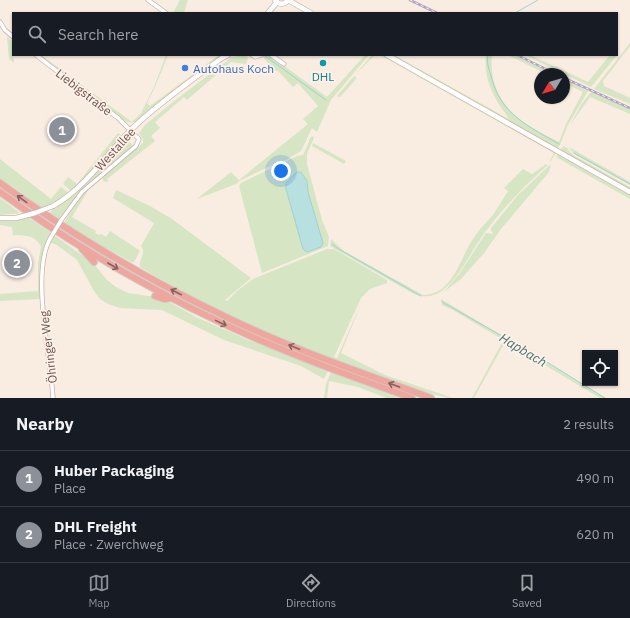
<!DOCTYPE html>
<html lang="en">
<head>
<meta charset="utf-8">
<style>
  :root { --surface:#171b24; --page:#20242c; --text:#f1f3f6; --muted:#9ea1a6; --line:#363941; --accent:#8c9099 }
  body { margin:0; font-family:"IBM Plex Sans",sans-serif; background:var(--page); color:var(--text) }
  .controls { position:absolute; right:12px; bottom:12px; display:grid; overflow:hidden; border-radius:0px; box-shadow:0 1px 3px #0004 }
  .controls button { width:36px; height:36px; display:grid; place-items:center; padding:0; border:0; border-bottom:1px solid var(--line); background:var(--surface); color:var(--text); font:20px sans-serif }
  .compass { position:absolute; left:534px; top:68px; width:36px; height:36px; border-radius:50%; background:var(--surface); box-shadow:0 1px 3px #0004; rotate:232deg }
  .you { position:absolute; left:281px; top:171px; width:14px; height:14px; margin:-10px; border:3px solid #fff; border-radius:50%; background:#1a73e8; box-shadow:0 0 0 6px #1a73e833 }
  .badge { display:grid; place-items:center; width:26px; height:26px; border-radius:50%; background:var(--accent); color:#fff; font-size:13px; font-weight:700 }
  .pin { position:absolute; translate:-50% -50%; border:2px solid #fff; box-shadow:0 1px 4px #0006 }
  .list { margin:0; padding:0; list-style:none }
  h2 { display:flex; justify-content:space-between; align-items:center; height:52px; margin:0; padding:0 16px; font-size:17px }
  h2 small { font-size:13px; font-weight:400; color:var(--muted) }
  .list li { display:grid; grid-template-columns:26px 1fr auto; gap:12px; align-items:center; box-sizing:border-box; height:56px; padding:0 16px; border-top:1px solid var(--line) }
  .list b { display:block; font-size:15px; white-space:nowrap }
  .list p { margin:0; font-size:13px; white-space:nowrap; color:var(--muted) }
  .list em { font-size:13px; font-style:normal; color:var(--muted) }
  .icon { flex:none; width:22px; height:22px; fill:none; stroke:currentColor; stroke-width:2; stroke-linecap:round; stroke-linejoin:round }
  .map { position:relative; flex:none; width:630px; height:398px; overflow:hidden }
  .search { position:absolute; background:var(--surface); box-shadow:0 1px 3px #0004; left:12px; right:12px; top:12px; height:44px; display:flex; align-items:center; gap:10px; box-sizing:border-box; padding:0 14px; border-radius:0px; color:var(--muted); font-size:15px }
  .sheet { height:164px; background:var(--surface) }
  nav { display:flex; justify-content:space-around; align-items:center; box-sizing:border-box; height:56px; border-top:1px solid var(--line); background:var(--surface); font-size:11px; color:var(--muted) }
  nav a { display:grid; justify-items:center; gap:2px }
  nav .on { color:var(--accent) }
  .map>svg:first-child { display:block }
</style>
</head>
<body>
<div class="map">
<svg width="630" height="398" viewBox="0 0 630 398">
  <rect width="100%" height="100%" fill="#f9ede2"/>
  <!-- green -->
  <g fill="#d6e5c3" fill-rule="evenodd">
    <polygon points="180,0 188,0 184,13 173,13"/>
    <polygon points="7,37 12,41 14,63 9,59"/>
    <polygon points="630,43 630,46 603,81 604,86 630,98 630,104 594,89"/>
    <path d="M38,55h3l91,67 9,-9 13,-26 12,-32h2l-13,32 -8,16 3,3 69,-51h3l-84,65c-7,5 -11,2 -18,-2z"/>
    <polygon points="246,55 248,58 246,64 231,62 187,100 184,97 155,122 160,128 151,136 155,141 107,179 108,181 107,182 103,181 103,177 143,143 143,139 139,133 145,125 173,102 232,57"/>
    <polygon points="266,55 269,55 327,97 365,55 369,55 336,94 331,100 317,132 312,128 301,151 286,160 276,163 239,181 236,184 197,199 231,172 239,180 308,124 303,119 318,106 298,83 293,87 277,70 275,71 263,57"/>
    <polygon points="372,55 375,55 354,76 357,78 340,97 337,96"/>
    <polygon points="380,55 383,55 556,151 556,153 550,162 549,162 554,153"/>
    <path d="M390,55h4l113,63 1,-1c-14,-18 -25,-39 -22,-62h6c-3,25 8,50 29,65 11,9 25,15 38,22l7,-18 17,-32 -19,-9v-4l24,12 -20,34 -9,22 -2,1z"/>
    <polygon points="508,55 514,55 554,74 546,74"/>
    <polygon points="525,55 530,55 588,82 610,55 617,55 591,87"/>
    <polygon points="591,92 630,109 630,114 590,97 570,125 581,105"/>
    <polygon points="118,133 122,136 93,171 73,190 70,190 63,184 68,177 77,184"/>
    <path d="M313,136l1,2 -7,16v10l15,56 7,17 -1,9 -66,27 -23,-87 2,-3 56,-27 6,-1 8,-18zM297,172l10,9 1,11 -22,-9z"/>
    <polygon points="127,139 133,146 81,192 59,222 49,214 51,211 84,185"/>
    <polygon points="313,143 346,161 344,164 312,146"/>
    <polygon points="564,146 567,148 573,155 630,187 630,190 563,152 561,149"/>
    <polygon points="569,147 630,182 630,185 574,154"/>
    <polygon points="558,155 561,155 630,194 630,199 556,157"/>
    <polygon points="0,159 51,199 61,187 68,192 67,195 51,205 41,208 12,186 0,181"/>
    <path d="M546,164l2,1c-23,20 -44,42 -62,66 -15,19 -24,44 -43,59 -9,7 -18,8 -29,4l-84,-48 1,-7 13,12 79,44c31,0 37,-39 52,-59 5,-8 12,-14 18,-21 5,-8 10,-16 15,-24l-4,-3 19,-19 9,5z"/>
    <polygon points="551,164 549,172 501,229 484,253 469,270 461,279 444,292 460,273 478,245 486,233 492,234 493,233 491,231 491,228 518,195"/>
    <polygon points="89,189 72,217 96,231 95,233 99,235 101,234 106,237 110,231 139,250 140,251 134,262 131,262 106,248 97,245 63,224 83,193"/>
    <path d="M116,190l34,16 22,13 79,59 -26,22 2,1 10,-10 16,-12 74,-30h7l53,31v3l-17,6 -9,9 -27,59 3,1 26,-59 -22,54 44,22 68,23c-12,0 -21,-6 -32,-6l-88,-33 -84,-34 -69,-33 -5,-5 -35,-20c-2,-8 7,-13 1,-21l13,-23 -41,-25z"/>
    <polygon points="0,198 20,213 0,215"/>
    <path d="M26,216l27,18 -10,24v38l9,91h-2l-10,-88 -40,2v-7l38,-3v-27l3,-18c-8,-12 -15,-10 -28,-11l-1,-8 -12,-2v-7z"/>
    <polygon points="54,235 94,264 107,280 116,287 128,293 155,297 171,303 196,317 246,339 328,371 324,379 301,366 224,340 162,310 120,308 108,304 100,299 94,291 77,260 57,245 51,243 50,242"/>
    <polygon points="441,299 606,398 600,398 453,310 442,305"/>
    <polygon points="503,341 505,342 474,398 472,398"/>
    <polygon points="331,372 333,373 399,398 386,398 358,387 329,381 327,398 324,398 326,384"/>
  </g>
  <!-- water -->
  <polygon fill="#b9e0e0" stroke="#a1d1d0" points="297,172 301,172 307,181 308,192 323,243 321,247 307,252 303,249 286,189 286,183"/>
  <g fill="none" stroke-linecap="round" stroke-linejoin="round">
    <!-- stream -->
    <g stroke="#a1d1d0" stroke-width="1">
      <polyline points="515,13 538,0"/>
      <path d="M488,55c-2,7 1,14 3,21 9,38 37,50 68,68"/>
      <polyline points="265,56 326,100"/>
      <polyline points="574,153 630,184"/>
      <polyline points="332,244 337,248 421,296"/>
      <polyline points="442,302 534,354 605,398"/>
    </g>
    <!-- minor casing -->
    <g stroke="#c8b3ab" stroke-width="5">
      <g id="minor">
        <polyline points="148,0 166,13"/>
        <polyline points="0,22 5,30 13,37"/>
        <polyline points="36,55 118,118 139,139 136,146 82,192 62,219"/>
        <polyline points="252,55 255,57 261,55"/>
        <polyline points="271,55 284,64"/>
        <path d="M51,237c-21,34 0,121 2,161"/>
      </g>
    </g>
    <!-- secondary casing -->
    <g stroke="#ceb4ab" stroke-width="6">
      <g id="secondary">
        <path d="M275,0c4,5 9,5 13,0"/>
        <polyline points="288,0 311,13"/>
        <polyline points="268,13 277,2"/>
        <polyline points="387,55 630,192"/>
        <path d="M53,206c35,-20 55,-55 84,-82 26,-24 56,-45 85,-66l6,-3"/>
        <polyline points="0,218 16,218"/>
      </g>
    </g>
    <!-- motorway casing -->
    <g stroke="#d4cbc9" stroke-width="8">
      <g id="motorway">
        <path d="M0,183c72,52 148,97 228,135 66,32 135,55 203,80"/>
        <path d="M0,192c71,52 147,96 226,133 60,28 124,51 186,73"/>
        <polyline points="82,249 94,262"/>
        <polyline points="155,296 164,299 172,298"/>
      </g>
    </g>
    <!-- minor -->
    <use href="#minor" stroke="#fff" stroke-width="3.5"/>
    <!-- secondary -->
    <use href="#secondary" stroke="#fff" stroke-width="4.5"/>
    <!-- motorway -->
    <use href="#motorway" stroke="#eea79f" stroke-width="6"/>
    <!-- rail casing -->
    <g stroke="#aea3c1" stroke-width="2.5">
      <g id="rail">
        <polyline points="410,0 437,13"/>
        <polyline points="517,55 556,74"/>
        <polyline points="564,78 630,108"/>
      </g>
    </g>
    <!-- rail -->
    <use href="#rail" stroke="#fdf1e8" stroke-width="1" stroke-dasharray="3" stroke-linecap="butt"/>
    <!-- minor-bridge casing -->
    <g stroke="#c8b3ab" stroke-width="5" stroke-linecap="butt">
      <polyline id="minor-bridge" points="51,237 62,219"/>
    </g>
    <!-- secondary-bridge casing -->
    <g stroke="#ceb4ab" stroke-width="6" stroke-linecap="butt">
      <polyline id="secondary-bridge" points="16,218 35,213 53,206"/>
    </g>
    <!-- minor-bridge -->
    <use href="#minor-bridge" stroke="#fff" stroke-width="3.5"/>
    <!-- secondary-bridge -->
    <use href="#secondary-bridge" stroke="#fff" stroke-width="4.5"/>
  </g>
  <!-- one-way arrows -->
  <defs><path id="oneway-shaft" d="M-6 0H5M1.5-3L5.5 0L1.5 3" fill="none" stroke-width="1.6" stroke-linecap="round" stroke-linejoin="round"/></defs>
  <g stroke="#88635d">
    <use href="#oneway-shaft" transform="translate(22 199) rotate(-144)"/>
    <use href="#oneway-shaft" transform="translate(113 266) rotate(30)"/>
    <use href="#oneway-shaft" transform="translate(176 292) rotate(-153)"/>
    <use href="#oneway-shaft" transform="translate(221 323) rotate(26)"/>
    <use href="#oneway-shaft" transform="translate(294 347) rotate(-158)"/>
    <use href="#oneway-shaft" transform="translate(394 385) rotate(-160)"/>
  </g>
  <!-- markers -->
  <circle fill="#0f9aa8" stroke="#fdf1e8" stroke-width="1.5" cx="323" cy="63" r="4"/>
  <circle fill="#3f7fe0" stroke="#fdf1e8" stroke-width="1.5" cx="185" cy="68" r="4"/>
  <g text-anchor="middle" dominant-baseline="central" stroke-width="3.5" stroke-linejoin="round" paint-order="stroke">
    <!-- shop labels -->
    <g font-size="12" fill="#366cbe" stroke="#fdf1e8" text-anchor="start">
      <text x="193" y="68">Autohaus Koch</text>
    </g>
    <!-- culture labels -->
    <g font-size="12" fill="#0d838f" stroke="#fdf1e8">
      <text x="323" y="76">DHL</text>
    </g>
    <!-- street labels -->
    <g font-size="12" fill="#6e524c" stroke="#fdf1e8">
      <text transform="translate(84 92) rotate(38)">Liebigstraße</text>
      <text transform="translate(115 149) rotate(-48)">Westallee</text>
      <text transform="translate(48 347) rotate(-97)">Öhringer Weg</text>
    </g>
    <!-- water labels -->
    <g font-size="13" font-style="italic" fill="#427272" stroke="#fdf1e8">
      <text transform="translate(523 350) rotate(31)">Hapbach</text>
    </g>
  </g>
</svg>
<div class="controls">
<button><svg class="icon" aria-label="locate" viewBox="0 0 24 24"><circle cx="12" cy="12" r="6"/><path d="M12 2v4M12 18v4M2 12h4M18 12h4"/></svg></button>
</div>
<svg class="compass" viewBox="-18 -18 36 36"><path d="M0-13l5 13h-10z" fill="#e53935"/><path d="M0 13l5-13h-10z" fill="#9ea1a6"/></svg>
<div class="you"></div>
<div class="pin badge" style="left:62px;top:130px">1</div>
<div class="pin badge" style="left:17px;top:263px">2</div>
<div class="search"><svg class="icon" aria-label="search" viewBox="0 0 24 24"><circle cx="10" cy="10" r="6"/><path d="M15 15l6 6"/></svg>Search here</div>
</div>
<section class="sheet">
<h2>Nearby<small>2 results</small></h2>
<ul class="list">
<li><span class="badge">1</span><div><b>Huber Packaging</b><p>Place</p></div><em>490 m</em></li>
<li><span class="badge">2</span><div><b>DHL Freight</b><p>Place · Zwerchweg</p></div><em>620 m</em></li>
</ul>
</section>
<nav>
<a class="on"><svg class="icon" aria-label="map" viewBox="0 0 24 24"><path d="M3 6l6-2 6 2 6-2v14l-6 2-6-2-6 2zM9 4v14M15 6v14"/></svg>Map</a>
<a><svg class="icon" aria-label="directions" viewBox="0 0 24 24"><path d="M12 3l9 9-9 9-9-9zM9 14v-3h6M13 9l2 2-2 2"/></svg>Directions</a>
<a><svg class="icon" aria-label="saved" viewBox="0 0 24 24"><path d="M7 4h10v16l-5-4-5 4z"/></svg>Saved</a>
</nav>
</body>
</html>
